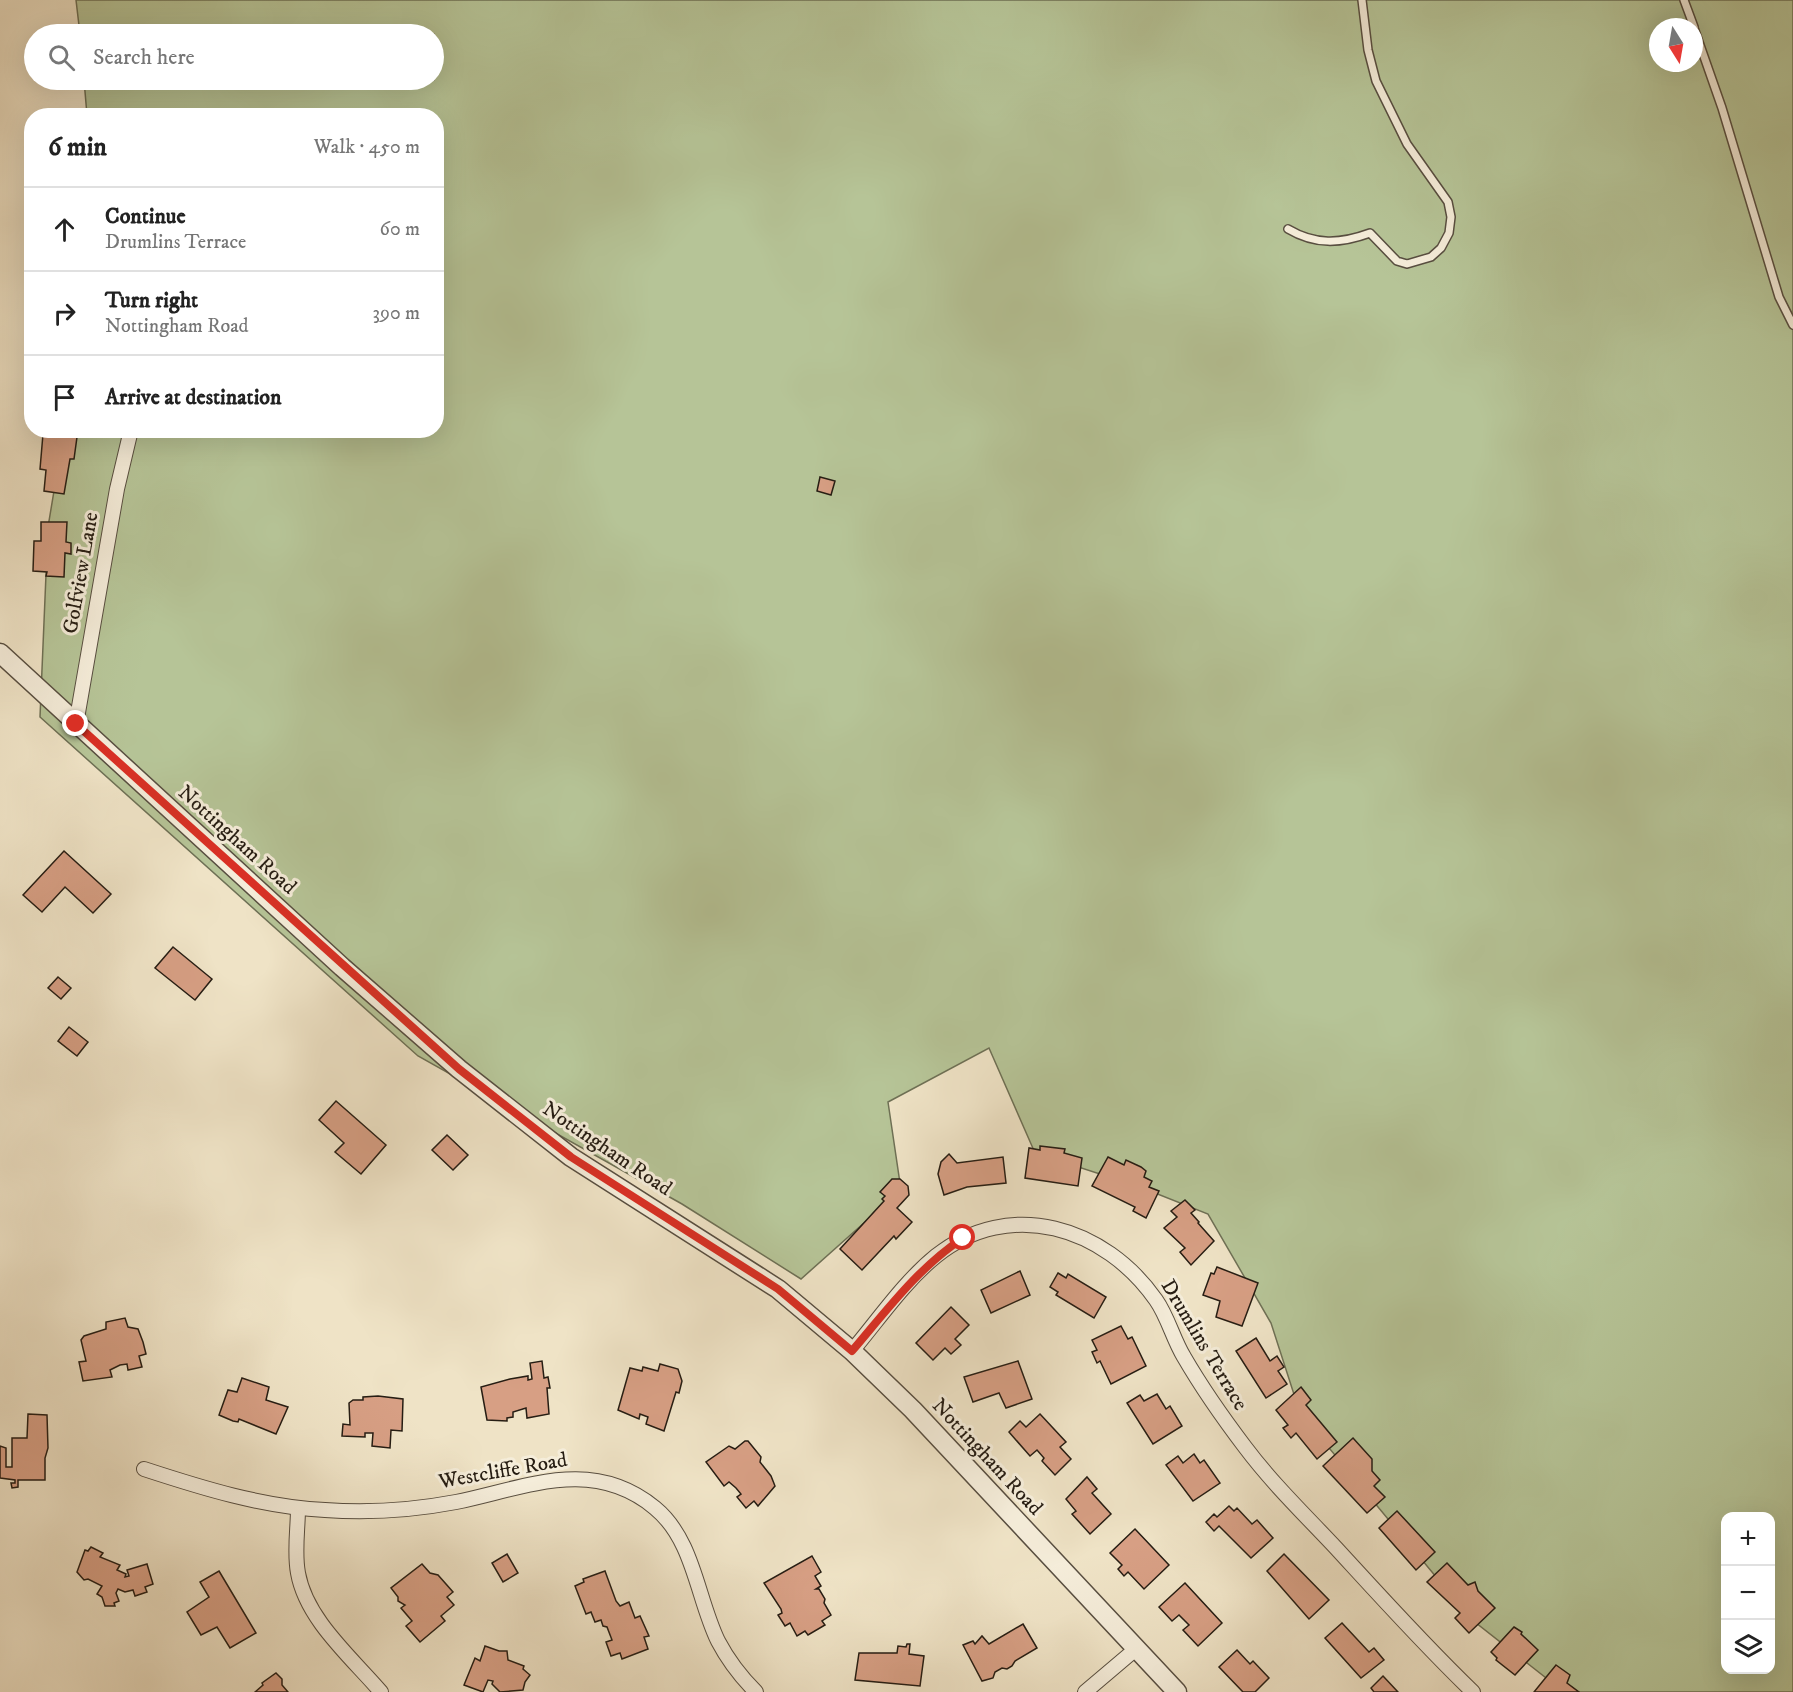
<!DOCTYPE html>
<html lang="en">
<head>
<meta charset="utf-8">
<style>
  :root { --surface:#fff; --page:#f2f2f2; --text:#222; --muted:#767676; --line:#e0e0e0 }
  body { margin:0; font-family:"IM FELL DW Pica",serif; background:var(--page); color:var(--text) }
  .controls { position:absolute; right:18px; bottom:18px; display:grid; overflow:hidden; border-radius:12px; box-shadow:0 6px 24px #0002 }
  .controls button { width:54px; height:54px; display:grid; place-items:center; padding:0; border:0; border-bottom:2px solid var(--line); background:var(--surface); color:var(--text); font:30px sans-serif }
  .compass { position:absolute; left:1649px; top:18px; width:54px; height:54px; border-radius:50%; background:var(--surface); box-shadow:0 6px 24px #0002; rotate:169deg }
  .stop { position:absolute; width:18px; height:18px; margin:-14px; border:4px solid #d93025; border-radius:50%; background:#fff }
  .stop.end { background:#d93025; border-color:#fff; box-shadow:0 2px 6px #0008 }
  .list { margin:0; padding:0; list-style:none }
  h2 { display:flex; justify-content:space-between; align-items:center; height:78px; margin:0; padding:0 24px; font-size:26px }
  h2 small { font-size:20px; font-weight:400; color:var(--muted) }
  .list li { display:grid; grid-template-columns:39px 1fr auto; gap:18px; align-items:center; box-sizing:border-box; height:84px; padding:0 24px; border-top:2px solid var(--line) }
  .list b { display:block; font-size:22px; white-space:nowrap }
  .list p { margin:0; font-size:20px; white-space:nowrap; color:var(--muted) }
  .list em { font-size:20px; font-style:normal; color:var(--muted) }
  .icon { flex:none; width:33px; height:33px; fill:none; stroke:currentColor; stroke-width:2; stroke-linecap:round; stroke-linejoin:round }
  .map { position:relative; flex:none; width:1793px; height:1692px; overflow:hidden }
  .search { position:absolute; background:var(--surface); box-shadow:0 6px 24px #0002; left:24px; top:24px; width:420px; height:66px; display:flex; align-items:center; gap:15px; box-sizing:border-box; padding:0 21px; border-radius:33px; color:var(--muted); font-size:22px }
  .panel { position:absolute; background:var(--surface); box-shadow:0 6px 24px #0002; left:24px; top:108px; width:420px; height:330px; border-radius:24px }
  .map>svg:first-child { display:block }
</style>
</head>
<body>
<div class="map">
<svg width="1793" height="1692" viewBox="0 0 1793 1692">
  <rect width="100%" height="100%" fill="#efe3c6"/>
  <filter id="stains"><feTurbulence type="fractalNoise" baseFrequency=".00333" numOctaves="4"/><feColorMatrix values="0 0 0 0 .2 0 0 0 0 .09 0 0 0 0 .02 0 0 0 .5 -.17"/></filter>
  <radialGradient id="worn" r=".72"><stop offset=".6" stop-color="#630" stop-opacity="0"/><stop offset="1" stop-color="#630" stop-opacity=".3"/></radialGradient>
  <!-- green -->
  <path fill="#b6c497" stroke="#6e7055" stroke-width="1.5" fill-rule="evenodd" d="M76,0h1717v1692h-229l-93,-73 -171,-206 -29,-90 -63,-109 -68,-27 -105,-34 -46,-105 -101,54 13,88 -100,89 -119,-75 -264,-148 -378,-339 8,-190 16,-96 372,-1v-314l-349,-1 -3,-35h350v-46h-354zM1658,27h36v36h-36zM1726,1516h44v154h-44z"/>
  <!-- building -->
  <g fill="#d79f84" stroke="#261d13" stroke-width="1.5">
    <polygon points="43,434 77,437 74,459 70,459 64,494 44,491 46,470 40,469"/>
    <polygon points="820,477 835,481 831,495 817,491"/>
    <polygon points="41,522 67,522 66,542 71,543 71,554 65,553 64,577 46,576 47,572 33,571 34,541 41,541"/>
    <polygon points="64,851 111,894 93,913 65,887 42,912 23,895"/>
    <polygon points="173,947 212,979 195,1000 155,968"/>
    <polygon points="58,977 71,988 61,999 48,988"/>
    <polygon points="69,1027 88,1042 77,1056 58,1041"/>
    <polygon points="336,1101 386,1145 361,1174 335,1152 344,1143 319,1120"/>
    <polygon points="447,1135 468,1155 453,1170 432,1150"/>
    <polygon points="1040,1146 1065,1149 1064,1153 1082,1158 1078,1186 1025,1178 1029,1148 1040,1150"/>
    <polygon points="949,1154 957,1163 1003,1157 1006,1183 967,1187 944,1195 938,1174 941,1162"/>
    <polygon points="1108,1157 1124,1165 1126,1160 1141,1167 1146,1171 1144,1177 1152,1181 1149,1187 1159,1191 1146,1218 1133,1211 1135,1207 1092,1186"/>
    <polygon points="892,1179 900,1179 908,1186 909,1195 897,1208 912,1222 896,1239 894,1236 862,1270 840,1249 884,1201 882,1199 885,1196 880,1192"/>
    <polygon points="1185,1200 1195,1210 1191,1213 1199,1222 1198,1223 1214,1241 1191,1265 1180,1252 1185,1248 1164,1228 1177,1217 1171,1211"/>
    <polygon points="1217,1267 1258,1283 1242,1326 1216,1317 1220,1301 1203,1295 1211,1273 1214,1274"/>
    <polygon points="1020,1271 1030,1295 991,1313 981,1290"/>
    <polygon points="1058,1273 1066,1278 1068,1274 1106,1297 1094,1318 1056,1295 1058,1292 1050,1287"/>
    <polygon points="951,1307 969,1325 955,1339 961,1345 951,1354 945,1348 933,1360 916,1343"/>
    <polygon points="125,1318 128,1327 138,1329 143,1342 146,1354 139,1356 142,1367 128,1370 127,1364 120,1365 110,1370 112,1377 83,1381 79,1362 86,1361 81,1340 84,1336 106,1329 106,1322"/>
    <polygon points="1121,1326 1128,1339 1132,1337 1146,1366 1111,1384 1100,1361 1097,1363 1092,1352 1097,1350 1092,1340"/>
    <polygon points="1256,1338 1270,1361 1277,1356 1284,1367 1278,1371 1287,1384 1266,1398 1236,1351"/>
    <polygon points="542,1361 544,1378 548,1377 550,1388 547,1388 549,1414 527,1418 526,1408 513,1412 513,1417 507,1418 507,1421 487,1420 481,1387 510,1379 528,1376 528,1380 532,1379 530,1363"/>
    <polygon points="1018,1361 1032,1399 1006,1408 999,1393 973,1402 964,1377"/>
    <polygon points="660,1364 678,1369 682,1381 679,1393 676,1392 664,1431 646,1424 648,1417 640,1414 639,1419 618,1410 630,1368 642,1371 643,1367 658,1371"/>
    <polygon points="242,1378 269,1387 266,1400 288,1407 276,1434 239,1419 238,1422 233,1421 219,1415 228,1390 237,1392"/>
    <polygon points="1301,1387 1311,1400 1306,1405 1337,1442 1317,1459 1296,1433 1291,1438 1283,1428 1288,1425 1276,1410"/>
    <polygon points="1157,1394 1166,1409 1170,1406 1182,1426 1153,1444 1127,1403 1140,1395 1144,1401"/>
    <polygon points="378,1396 403,1399 402,1431 391,1430 390,1448 372,1446 373,1433 365,1433 365,1437 342,1436 343,1424 350,1425 349,1403 353,1400 363,1400 363,1397"/>
    <polygon points="28,1414 47,1415 48,1448 45,1458 45,1480 18,1480 18,1487 12,1488 11,1483 15,1483 15,1480 0,1478 0,1446 6,1448 6,1467 12,1467 12,1438 27,1438"/>
    <polygon points="1040,1414 1066,1442 1060,1447 1071,1459 1055,1475 1042,1461 1044,1458 1037,1450 1030,1456 1009,1432 1020,1421 1026,1427"/>
    <polygon points="1353,1438 1372,1459 1372,1471 1380,1480 1374,1486 1385,1497 1367,1513 1323,1466"/>
    <polygon points="745,1441 748,1441 761,1457 760,1462 771,1476 775,1486 758,1506 754,1501 746,1508 737,1497 741,1494 736,1488 729,1482 724,1486 706,1462 729,1446 735,1449"/>
    <polygon points="1194,1454 1200,1463 1204,1460 1220,1483 1193,1501 1166,1465 1178,1456 1183,1463"/>
    <polygon points="1087,1477 1097,1489 1092,1493 1111,1514 1090,1534 1072,1514 1076,1511 1066,1499"/>
    <polygon points="1229,1506 1234,1511 1237,1508 1252,1524 1257,1520 1273,1538 1251,1558 1219,1526 1214,1531 1206,1522 1214,1514 1217,1517"/>
    <polygon points="1397,1511 1435,1552 1416,1570 1379,1528"/>
    <polygon points="1135,1529 1169,1565 1144,1589 1128,1572 1124,1576 1118,1569 1122,1565 1110,1553"/>
    <polygon points="91,1547 103,1553 100,1557 120,1565 117,1570 126,1574 125,1577 129,1576 127,1570 147,1564 153,1584 145,1587 147,1592 135,1596 133,1590 125,1592 118,1589 116,1593 119,1601 114,1603 115,1606 105,1606 102,1597 97,1594 102,1586 88,1579 84,1580 77,1572 85,1550 88,1551"/>
    <polygon points="507,1554 518,1573 503,1582 492,1563"/>
    <polygon points="1284,1554 1329,1600 1309,1619 1267,1571"/>
    <polygon points="812,1556 821,1572 815,1576 821,1586 816,1589 819,1589 825,1599 824,1603 831,1615 822,1621 825,1625 808,1635 805,1631 797,1636 790,1623 785,1626 778,1615 782,1613 781,1609 764,1583"/>
    <polygon points="1447,1563 1468,1585 1475,1582 1478,1591 1495,1608 1469,1633 1455,1618 1460,1613 1427,1582"/>
    <polygon points="422,1564 430,1573 438,1575 453,1592 447,1597 454,1605 441,1616 445,1621 420,1642 406,1626 412,1621 401,1608 405,1605 398,1601 398,1597 391,1588"/>
    <polygon points="219,1571 256,1633 230,1648 217,1627 201,1635 187,1612 209,1597 200,1582"/>
    <polygon points="605,1571 616,1601 620,1606 629,1602 635,1618 640,1616 649,1636 644,1637 648,1649 622,1659 620,1653 611,1656 606,1642 612,1640 607,1627 603,1626 601,1620 595,1622 591,1612 586,1614 575,1586 584,1582 583,1579"/>
    <polygon points="1185,1583 1222,1623 1198,1646 1183,1630 1189,1625 1179,1615 1172,1621 1159,1607"/>
    <polygon points="1342,1623 1369,1652 1374,1648 1384,1660 1361,1678 1325,1638"/>
    <polygon points="1023,1624 1037,1648 1015,1661 1012,1666 1007,1669 1002,1668 995,1672 993,1678 982,1681 963,1645 973,1641 975,1644 982,1636 989,1644"/>
    <polygon points="1514,1627 1522,1632 1521,1634 1538,1650 1515,1675 1496,1660 1497,1658 1491,1652"/>
    <polygon points="907,1644 910,1644 909,1654 924,1656 920,1686 855,1680 859,1653 897,1653 898,1646 906,1647"/>
    <polygon points="485,1646 499,1651 507,1651 508,1660 524,1666 523,1669 530,1675 525,1682 523,1690 500,1692 492,1684 493,1681 488,1680 483,1692 464,1685 475,1658 480,1661"/>
    <polygon points="1237,1650 1250,1664 1253,1661 1269,1678 1255,1692 1243,1692 1219,1667"/>
    <polygon points="1556,1665 1570,1675 1567,1683 1579,1692 1534,1692"/>
    <polygon points="276,1673 282,1679 282,1685 288,1692 255,1692 263,1685 262,1683"/>
    <polygon points="1383,1676 1398,1692 1374,1692 1371,1688"/>
  </g>
  <g fill="none" stroke-linecap="round" stroke-linejoin="round">
    <!-- service casing -->
    <g stroke="#584e40" stroke-width="10">
      <g id="service">
        <polyline points="1684,0 1694,27"/>
        <polyline points="1694,28 1722,108 1779,297 1793,325"/>
        <path d="M1288,229c27,16 52,15 82,4l27,28 10,3 24,-7 10,-9 8,-15 2,-16 -3,-15 -41,-58 -31,-63 -8,-31 -6,-50"/>
      </g>
    </g>
    <!-- minor casing -->
    <g stroke="#584e40" stroke-width="16">
      <g id="minor">
        <polyline points="76,724 117,489 131,430"/>
        <path d="M852,1351c27,-32 52,-69 84,-95 74,-59 169,-29 220,44 12,17 17,39 28,57 18,31 39,61 61,90 27,36 60,68 91,101 45,49 89,98 137,144"/>
        <path d="M144,1469c58,19 119,38 181,41 43,3 89,0 131,-8 69,-14 136,-46 199,6 39,32 42,90 63,133 10,19 23,36 38,51"/>
        <path d="M298,1508c0,21 -4,44 0,65 8,46 53,84 83,119"/>
        <polyline points="1085,1692 1137,1648"/>
      </g>
    </g>
    <!-- tertiary casing -->
    <g stroke="#584e40" stroke-width="21">
      <polyline id="tertiary" points="0,653 342,967 459,1069 571,1157 778,1289 852,1351 913,1410 1177,1692"/>
    </g>
    <!-- service -->
    <use href="#service" stroke="#f5edda" stroke-width="7"/>
    <!-- minor -->
    <use href="#minor" stroke="#f5edda" stroke-width="14"/>
    <!-- tertiary -->
    <use href="#tertiary" stroke="#f5edda" stroke-width="18"/>
  </g>
  <g fill="none" stroke-linecap="round" stroke-linejoin="round">
    <!-- route -->
    <path stroke="#d93025" stroke-width="8" d="M76,724l383,345 112,88 207,132 74,62c35,-41 66,-83 111,-113"/>
  </g>
  <g text-anchor="middle" dominant-baseline="central" stroke-width="6" stroke-linejoin="round" paint-order="stroke">
    <!-- street labels -->
    <g font-size="21" fill="#261d13" stroke="#f5edda">
      <text transform="translate(81 573) rotate(-80)">Golfview Lane</text>
      <text transform="translate(237 840) rotate(42)">Nottingham Road</text>
      <text transform="translate(607 1149) rotate(34)">Nottingham Road</text>
      <text transform="translate(1204 1345) rotate(59)">Drumlins Terrace</text>
      <text transform="translate(987 1457) rotate(47)">Nottingham Road</text>
      <text transform="translate(503 1471) rotate(-10)">Westcliffe Road</text>
    </g>
  </g>
  <rect width="100%" height="100%" filter="url(#stains)"/>
  <rect width="100%" height="100%" fill="url(#worn)"/>
</svg>
<div class="controls">
<button>+</button>
<button>−</button>
<button><svg class="icon" aria-label="layers" viewBox="0 0 24 24"><path d="M12 4l9 5-9 5-9-5zM3 14l9 5 9-5"/></svg></button>
</div>
<svg class="compass" viewBox="-18 -18 36 36"><path d="M0-13l5 13h-10z" fill="#e53935"/><path d="M0 13l5-13h-10z" fill="#767676"/></svg>
<div class="stop" style="left:963px;top:1238px"></div>
<div class="stop end" style="left:76px;top:724px"></div>
<div class="search"><svg class="icon" aria-label="search" viewBox="0 0 24 24"><circle cx="10" cy="10" r="6"/><path d="M15 15l6 6"/></svg>Search here</div>
<section class="panel">
<h2>6 min<small>Walk · 450 m</small></h2>
<ul class="list">
<li><svg class="icon" aria-label="ahead" viewBox="0 0 24 24"><path d="M12 20V5M6 11l6-6 6 6"/></svg><div><b>Continue</b><p>Drumlins Terrace</p></div><em>60 m</em></li>
<li><svg class="icon" aria-label="right" viewBox="0 0 24 24"><path d="M7 20v-9h11M14 6l5 5-5 5"/></svg><div><b>Turn right</b><p>Nottingham Road</p></div><em>390 m</em></li>
<li><svg class="icon" aria-label="arrive" viewBox="0 0 24 24"><path d="M6 21V4h12l-3 4 3 4H6"/></svg><div><b>Arrive at destination</b></div></li>
</ul>
</section>
</div>
</body>
</html>
